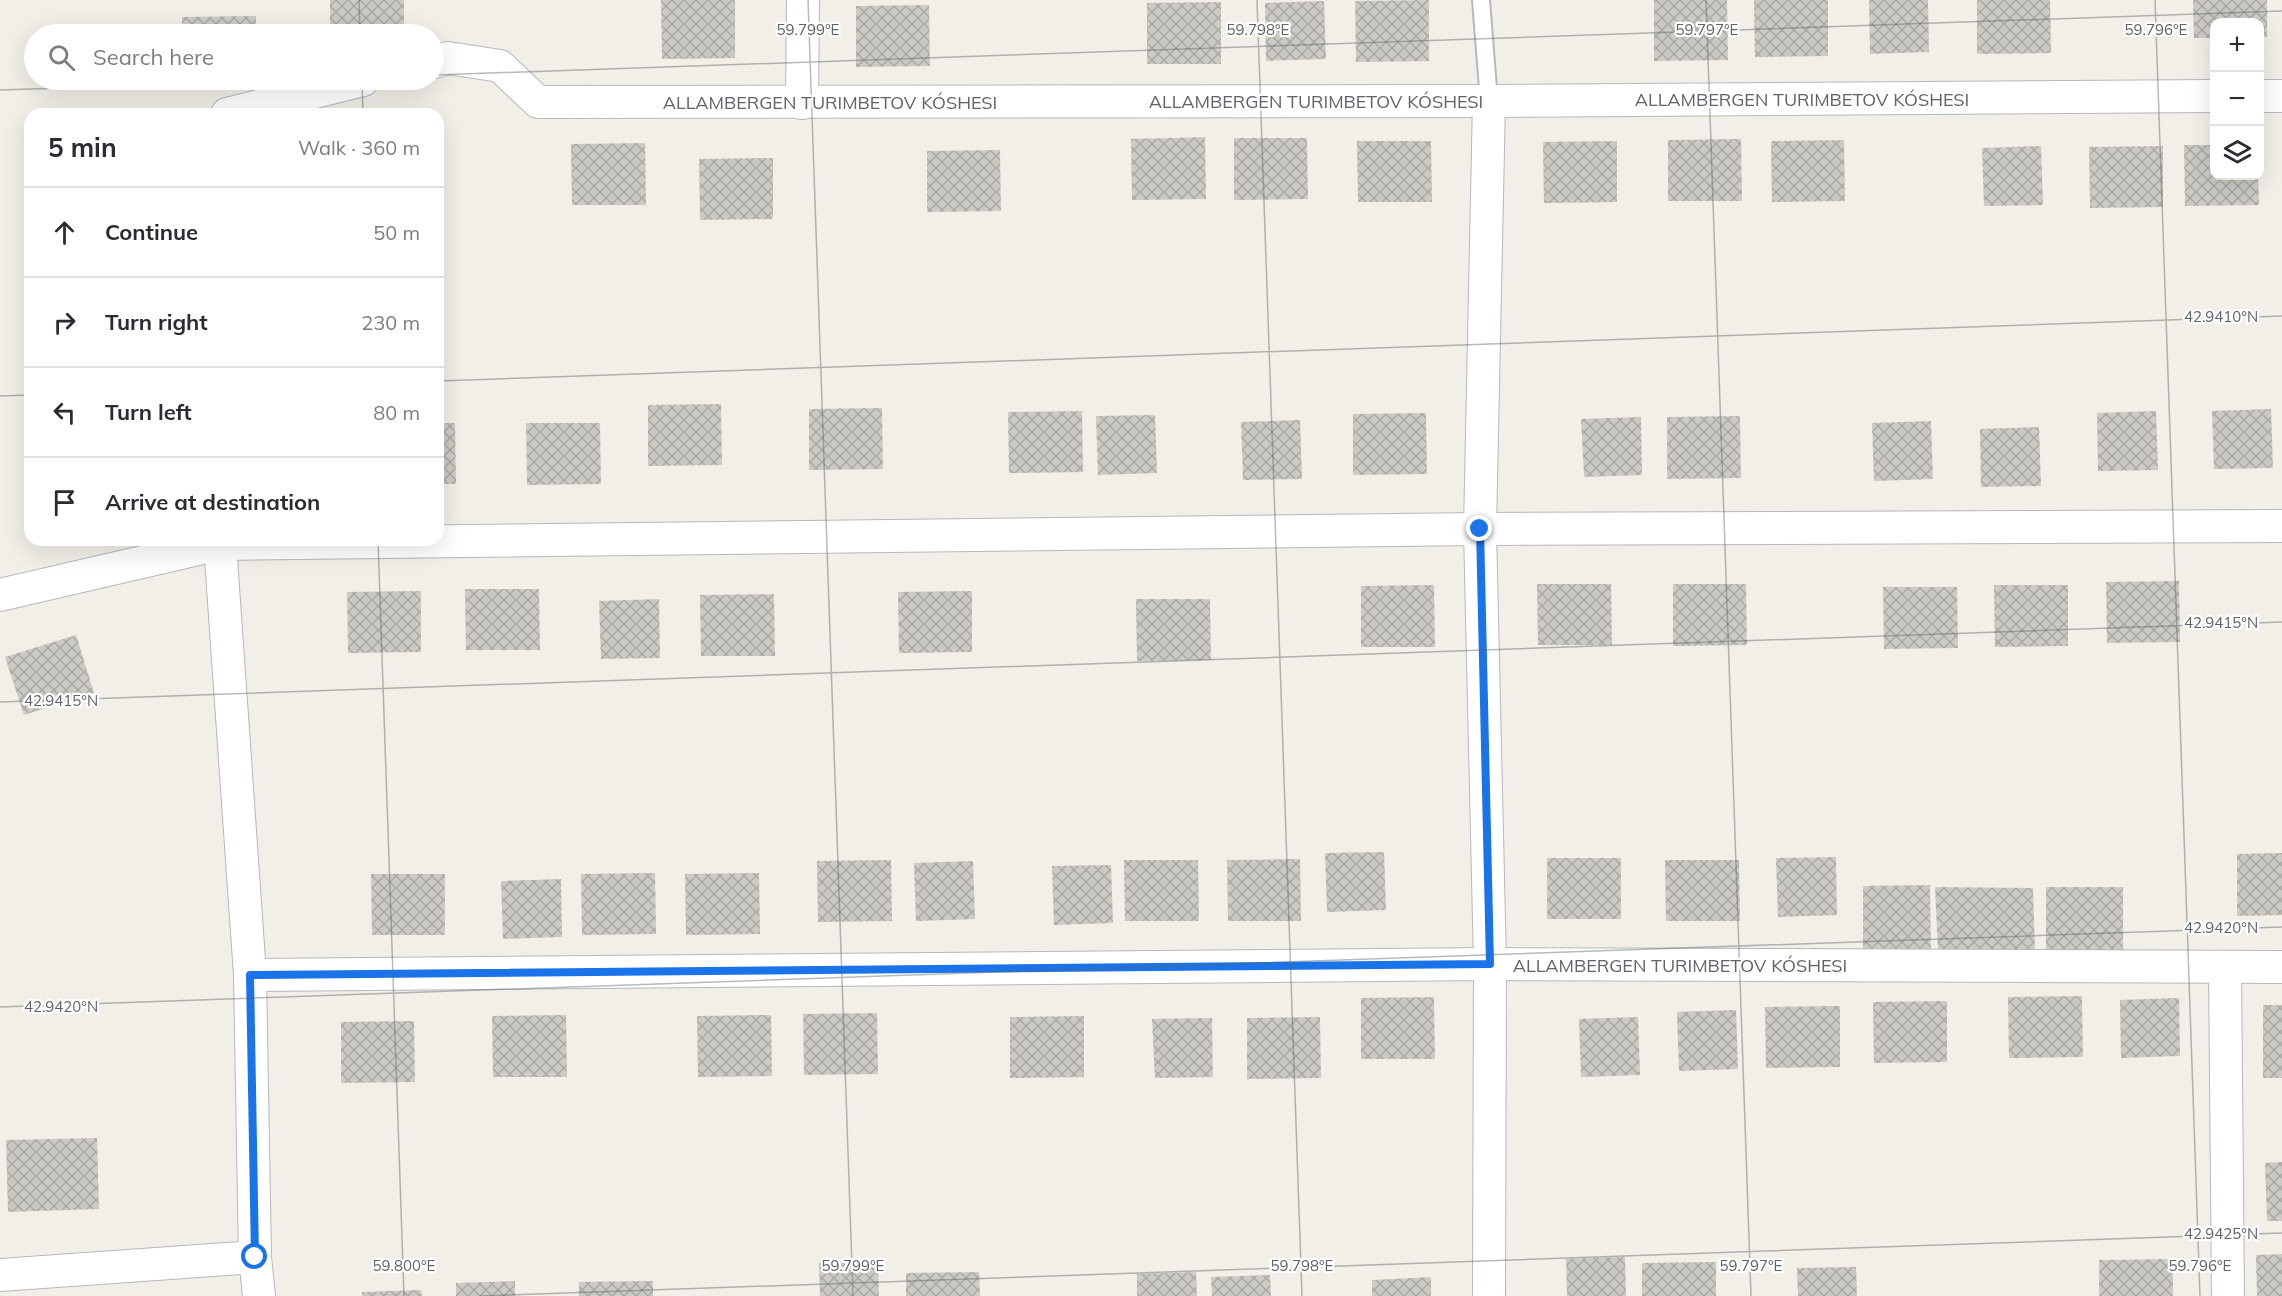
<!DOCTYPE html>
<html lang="en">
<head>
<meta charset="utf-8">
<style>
  :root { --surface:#fff; --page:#f7f7f7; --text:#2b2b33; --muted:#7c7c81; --line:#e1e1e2 }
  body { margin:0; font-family:Mulish,sans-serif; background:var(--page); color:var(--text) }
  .controls { position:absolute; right:18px; top:18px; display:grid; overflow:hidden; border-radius:12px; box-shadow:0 6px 24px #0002 }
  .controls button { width:54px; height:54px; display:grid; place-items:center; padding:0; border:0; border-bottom:2px solid var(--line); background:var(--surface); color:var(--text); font:30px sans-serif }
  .stop { position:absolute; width:18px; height:18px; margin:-14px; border:4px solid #1a73e8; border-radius:50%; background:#fff }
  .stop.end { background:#1a73e8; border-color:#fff; box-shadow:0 2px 6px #0008 }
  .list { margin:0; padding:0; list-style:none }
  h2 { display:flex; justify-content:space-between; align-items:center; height:78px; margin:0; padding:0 24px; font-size:26px }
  h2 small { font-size:20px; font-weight:400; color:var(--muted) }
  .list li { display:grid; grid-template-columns:39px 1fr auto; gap:18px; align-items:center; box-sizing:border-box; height:90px; padding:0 24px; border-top:2px solid var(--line) }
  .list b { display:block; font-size:22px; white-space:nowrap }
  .list em { font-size:20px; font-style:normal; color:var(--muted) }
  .icon { flex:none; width:33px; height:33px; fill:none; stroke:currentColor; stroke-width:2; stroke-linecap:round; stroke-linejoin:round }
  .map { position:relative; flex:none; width:2282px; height:1296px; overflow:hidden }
  .search { position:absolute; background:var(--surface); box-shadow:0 6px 24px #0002; left:24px; top:24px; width:420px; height:66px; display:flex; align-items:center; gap:15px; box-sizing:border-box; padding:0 21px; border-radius:33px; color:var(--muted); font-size:22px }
  .panel { position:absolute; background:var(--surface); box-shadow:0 6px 24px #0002; left:24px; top:108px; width:420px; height:438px; border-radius:18px }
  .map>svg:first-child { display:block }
</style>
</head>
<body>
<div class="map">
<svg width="2282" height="1296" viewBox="0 0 2282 1296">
  <defs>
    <pattern id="building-cross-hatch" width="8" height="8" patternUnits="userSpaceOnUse" patternTransform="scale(1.5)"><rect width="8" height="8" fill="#cccac5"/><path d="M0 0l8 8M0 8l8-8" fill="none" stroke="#a9a8a4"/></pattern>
  </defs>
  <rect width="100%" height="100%" fill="#f1efe8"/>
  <!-- building -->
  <g fill="url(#building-cross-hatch)">
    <rect x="330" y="0" width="74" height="34"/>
    <polygon points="661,0 735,0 735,58 662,59"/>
    <polygon points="1429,0 1429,61 1356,62 1355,1"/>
    <polygon points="1654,0 1727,0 1728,60 1654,61"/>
    <polygon points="1754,0 1828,0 1828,56 1755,57"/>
    <polygon points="1869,0 1928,0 1929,52 1870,54"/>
    <polygon points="1977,0 2050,0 2051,53 1977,54"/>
    <polygon points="2193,0 2267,0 2267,37 2260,37 2260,22 2214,22 2214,38 2194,38"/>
    <polygon points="1324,1 1326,59 1266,61 1265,3"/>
    <polygon points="1221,2 1221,64 1147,64 1147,3"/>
    <polygon points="929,5 930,66 856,67 856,6"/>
    <polygon points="256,16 256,34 182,34 182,17"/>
    <polygon points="1205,137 1206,199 1132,200 1131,139"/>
    <polygon points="1234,138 1307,138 1308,199 1234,200"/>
    <polygon points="1741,139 1742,201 1668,201 1668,140"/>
    <polygon points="1844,140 1845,201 1772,202 1771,141"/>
    <polygon points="1357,141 1431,141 1432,202 1358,202"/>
    <polygon points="1617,141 1617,202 1544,203 1543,142"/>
    <polygon points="645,143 646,205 572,205 571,144"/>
    <polygon points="2184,145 2214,145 2214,176 2258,176 2259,205 2185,206"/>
    <polygon points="2041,146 2043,205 1984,206 1982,148"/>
    <polygon points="2163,146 2163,207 2090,208 2089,147"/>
    <polygon points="1000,150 1001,211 927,212 927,151"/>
    <polygon points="773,158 773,219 700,220 699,159"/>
    <polygon points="721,404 722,465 648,466 648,405"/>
    <polygon points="882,408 883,469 809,470 809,409"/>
    <polygon points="2271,409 2273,468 2214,469 2212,411"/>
    <polygon points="1082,411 1083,472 1009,473 1008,412"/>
    <polygon points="2156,411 2158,470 2098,471 2097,413"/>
    <polygon points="1426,413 1427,474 1353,475 1353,414"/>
    <polygon points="1155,415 1157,473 1098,475 1096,416"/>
    <polygon points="1740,416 1741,478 1667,479 1667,417"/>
    <polygon points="1641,417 1642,475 1584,477 1581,419"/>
    <polygon points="1300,420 1302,479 1243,480 1241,422"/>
    <polygon points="1931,421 1933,479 1874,481 1872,423"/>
    <polygon points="438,423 455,423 456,484 438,484"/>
    <polygon points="526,423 600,423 601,484 527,485"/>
    <polygon points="2039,427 2041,486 1981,487 1980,429"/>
    <polygon points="2179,581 2180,642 2107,643 2106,582"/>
    <polygon points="1537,584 1611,584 1612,645 1538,645"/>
    <polygon points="1673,584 1746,584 1747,645 1673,646"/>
    <polygon points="1434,585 1435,647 1361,647 1361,586"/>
    <polygon points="1994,585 2068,585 2068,646 1995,647"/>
    <polygon points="1883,587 1957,587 1958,648 1884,649"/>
    <polygon points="465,589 539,589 540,650 466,650"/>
    <polygon points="421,591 421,652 348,653 347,592"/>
    <polygon points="972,591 972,652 899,653 898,592"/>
    <polygon points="774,594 775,656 701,656 700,595"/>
    <polygon points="659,599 660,658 601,659 599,601"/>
    <polygon points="1136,599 1210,599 1211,660 1137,661"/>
    <polygon points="76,635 94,693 24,715 5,657"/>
    <polygon points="1384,852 1386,910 1327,912 1325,853"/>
    <polygon points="2282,853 2282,915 2237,916 2237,854"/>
    <polygon points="1836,857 1837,915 1778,917 1776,858"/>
    <rect x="1547" y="858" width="74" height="61"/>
    <polygon points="1300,859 1301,921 1228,921 1227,860"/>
    <polygon points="891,860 892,921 818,922 817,861"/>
    <polygon points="1124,860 1198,860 1199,921 1125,921"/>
    <polygon points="1665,860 1739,860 1740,921 1666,921"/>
    <polygon points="973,861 975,919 916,921 914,863"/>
    <polygon points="1111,865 1113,923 1054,925 1052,866"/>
    <polygon points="655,873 656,934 582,935 581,874"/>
    <polygon points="759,873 760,934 686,935 685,874"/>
    <polygon points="371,874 445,874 445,935 372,935"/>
    <polygon points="561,879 562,937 503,939 501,881"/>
    <polygon points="1930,885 1931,954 1863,954 1863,886"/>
    <polygon points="1935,887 2033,888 2035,951 1938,950"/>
    <polygon points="2046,887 2123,887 2123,954 2046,955"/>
    <polygon points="2082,996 2083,1057 2009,1058 2008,997"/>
    <polygon points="1434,997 1435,1059 1361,1059 1361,998"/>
    <polygon points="2179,998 2180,1056 2121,1058 2120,1000"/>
    <polygon points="1947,1001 1947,1062 1874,1063 1873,1002"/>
    <rect x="2263" y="1005" width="19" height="73"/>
    <polygon points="1840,1006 1840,1067 1766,1068 1765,1007"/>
    <polygon points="1736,1010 1738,1069 1679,1071 1677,1012"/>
    <polygon points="877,1013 878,1074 804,1075 803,1014"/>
    <polygon points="566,1015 567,1077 493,1077 492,1016"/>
    <polygon points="771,1015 772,1076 698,1077 697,1016"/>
    <polygon points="1084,1016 1084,1077 1010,1078 1010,1017"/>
    <polygon points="1320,1017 1321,1078 1247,1079 1247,1018"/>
    <polygon points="1638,1017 1640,1075 1581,1077 1579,1019"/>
    <polygon points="1212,1018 1213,1077 1155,1078 1152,1019"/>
    <polygon points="414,1021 415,1082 341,1083 341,1022"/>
    <polygon points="97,1138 99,1209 8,1212 6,1140"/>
    <polygon points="2282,1162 2282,1221 2267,1221 2265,1163"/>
    <polygon points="2282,1254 2282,1296 2257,1296 2256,1255"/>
    <polygon points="1625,1257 1626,1296 1567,1296 1566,1259"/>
    <polygon points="2173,1259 2173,1296 2099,1296 2099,1260"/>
    <polygon points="878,1262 879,1296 820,1296 819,1263"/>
    <polygon points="1716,1262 1716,1296 1642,1296 1642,1263"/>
    <polygon points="1856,1267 1857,1296 1798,1296 1797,1268"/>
    <polygon points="979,1272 980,1296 906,1296 906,1273"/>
    <polygon points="1196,1272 1197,1296 1137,1296 1137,1274"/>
    <polygon points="1270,1275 1271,1296 1212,1296 1211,1277"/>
    <polygon points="1431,1277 1431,1296 1372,1296 1372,1280"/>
    <polygon points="515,1281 515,1296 456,1296 456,1283"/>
    <polygon points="653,1281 653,1296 579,1296 579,1282"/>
    <polygon points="421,1290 422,1296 362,1296 362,1292"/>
  </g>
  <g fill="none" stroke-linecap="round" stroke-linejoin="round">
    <!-- service casing -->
    <g stroke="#b5b8bc" stroke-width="20">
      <polyline id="service" points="1481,0 1489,101"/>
    </g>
    <!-- minor casing -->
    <g stroke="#b5b8bc" stroke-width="34">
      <g id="minor">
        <polyline points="434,62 448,58 500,66 538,102 1489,101 2214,96"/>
        <polyline points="2260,96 2282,96"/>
        <polyline points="802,103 803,0"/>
        <polyline points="227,114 363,80"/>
        <polyline points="220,544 250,975 255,1257 259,1296"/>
        <polyline points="0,595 220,544 1480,529 2282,526"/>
        <polyline points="2225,968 2228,1296"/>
        <polyline points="250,975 1490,964 2282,967"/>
        <polyline points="0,1275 255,1257"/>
        <polyline points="1489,1296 1490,964 1480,529 1489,101"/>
      </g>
    </g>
    <!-- service -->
    <use href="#service" stroke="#fff" stroke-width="16"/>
    <!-- minor -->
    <use href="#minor" stroke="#fff" stroke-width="32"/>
  </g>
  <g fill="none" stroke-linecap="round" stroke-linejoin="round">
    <!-- route -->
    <polyline stroke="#1a73e8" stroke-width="8" points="255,1257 250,975 1490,964 1480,529"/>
  </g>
  <!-- ticks -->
  <path fill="none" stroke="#5f6368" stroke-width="1.5" stroke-opacity="0.45" d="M359,0l1,34M808,0l45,1296M1257,0l45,1296M1706,0l45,1296M2155,0l45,1296M434,75l1848,-64M362,80l1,34M0,90l309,-10M438,381l1844,-65M0,396l30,-1M378,540l26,756M0,702l2282,-80M0,1007l2282,-80M480,1296l1802,-63"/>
  <g text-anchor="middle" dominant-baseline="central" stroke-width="4.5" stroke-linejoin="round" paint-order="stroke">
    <!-- street labels -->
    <g font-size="18" fill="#5f6368" stroke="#fff">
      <text x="1802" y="99">ALLAMBERGEN TURIMBETOV KÓSHESI</text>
      <text x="1316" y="101">ALLAMBERGEN TURIMBETOV KÓSHESI</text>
      <text x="830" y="102">ALLAMBERGEN TURIMBETOV KÓSHESI</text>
      <text x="1680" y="965">ALLAMBERGEN TURIMBETOV KÓSHESI</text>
    </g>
  </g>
  <g font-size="15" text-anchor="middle" fill="#5f6368" stroke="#fff" stroke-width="4.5" stroke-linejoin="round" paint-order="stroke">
    <text x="808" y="35">59.799°E</text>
    <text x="1258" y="35">59.798°E</text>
    <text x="1707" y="35">59.797°E</text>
    <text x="2156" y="35">59.796°E</text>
    <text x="2221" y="322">42.9410°N</text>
    <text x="2221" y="628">42.9415°N</text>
    <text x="61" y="706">42.9415°N</text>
    <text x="2221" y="933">42.9420°N</text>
    <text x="61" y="1012">42.9420°N</text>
    <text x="2221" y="1239">42.9425°N</text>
    <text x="404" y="1271">59.800°E</text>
    <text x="853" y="1271">59.799°E</text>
    <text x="1302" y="1271">59.798°E</text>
    <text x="1751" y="1271">59.797°E</text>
    <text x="2200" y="1271">59.796°E</text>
  </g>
</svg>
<div class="controls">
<button>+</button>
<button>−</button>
<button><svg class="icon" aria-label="layers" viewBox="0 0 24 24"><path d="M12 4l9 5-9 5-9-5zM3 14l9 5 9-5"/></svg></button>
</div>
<div class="stop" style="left:255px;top:1257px"></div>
<div class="stop end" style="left:1480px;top:529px"></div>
<div class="search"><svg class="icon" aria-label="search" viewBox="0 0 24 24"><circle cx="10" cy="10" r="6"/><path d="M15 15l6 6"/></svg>Search here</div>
<section class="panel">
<h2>5 min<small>Walk · 360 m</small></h2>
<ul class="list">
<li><svg class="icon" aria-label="ahead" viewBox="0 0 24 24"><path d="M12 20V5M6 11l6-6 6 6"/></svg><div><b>Continue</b></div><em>50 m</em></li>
<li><svg class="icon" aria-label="right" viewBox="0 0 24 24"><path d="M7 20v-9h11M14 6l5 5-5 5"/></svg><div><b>Turn right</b></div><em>230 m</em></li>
<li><svg class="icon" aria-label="left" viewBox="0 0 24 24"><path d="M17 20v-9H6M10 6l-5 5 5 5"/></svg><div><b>Turn left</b></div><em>80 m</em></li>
<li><svg class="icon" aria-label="arrive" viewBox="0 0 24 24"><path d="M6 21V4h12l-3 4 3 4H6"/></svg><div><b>Arrive at destination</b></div></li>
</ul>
</section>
</div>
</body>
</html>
